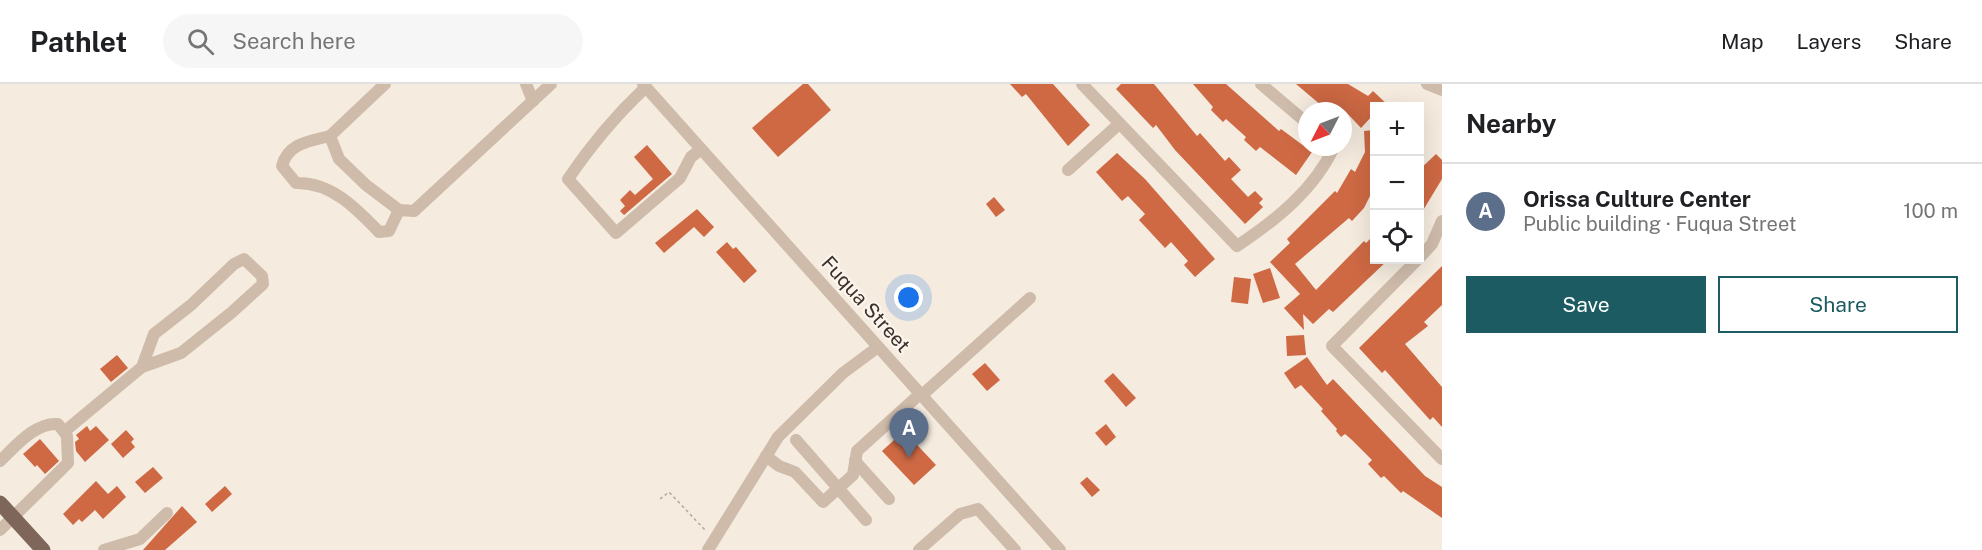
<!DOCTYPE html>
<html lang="en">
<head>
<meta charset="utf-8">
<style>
  :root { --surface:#fff; --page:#f6f6f6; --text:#202124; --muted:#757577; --line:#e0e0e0; --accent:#1c5b61 }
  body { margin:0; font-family:"Public Sans",sans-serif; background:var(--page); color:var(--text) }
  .controls { position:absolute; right:18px; top:18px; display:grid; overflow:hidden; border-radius:0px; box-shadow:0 6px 24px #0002 }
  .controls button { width:54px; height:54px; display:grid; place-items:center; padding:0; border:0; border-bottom:2px solid var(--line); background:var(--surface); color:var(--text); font:30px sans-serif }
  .compass { position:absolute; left:1298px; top:18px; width:54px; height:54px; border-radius:50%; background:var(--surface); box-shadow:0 6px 24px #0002; rotate:228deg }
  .you { position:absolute; left:909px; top:214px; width:21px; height:21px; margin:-15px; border:4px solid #fff; border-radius:50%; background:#1a73e8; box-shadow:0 0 0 9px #1a73e833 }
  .badge { display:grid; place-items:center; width:39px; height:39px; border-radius:50%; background:var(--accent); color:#fff; font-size:20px; font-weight:700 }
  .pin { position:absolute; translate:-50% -50px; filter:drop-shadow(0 2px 3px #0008) }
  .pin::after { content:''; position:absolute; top:32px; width:21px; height:18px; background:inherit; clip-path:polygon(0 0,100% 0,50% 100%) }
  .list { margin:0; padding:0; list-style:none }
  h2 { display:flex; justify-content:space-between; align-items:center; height:78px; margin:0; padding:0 24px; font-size:26px }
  h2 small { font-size:20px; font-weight:400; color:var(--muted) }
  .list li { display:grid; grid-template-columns:39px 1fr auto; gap:18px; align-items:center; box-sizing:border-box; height:96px; padding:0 24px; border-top:2px solid var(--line) }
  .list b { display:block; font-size:22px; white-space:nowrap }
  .list p { margin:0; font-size:20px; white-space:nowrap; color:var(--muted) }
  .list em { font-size:20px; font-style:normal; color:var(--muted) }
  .actions { display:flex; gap:12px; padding:18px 24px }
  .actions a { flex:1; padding:14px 0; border:2px solid var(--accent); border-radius:0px; text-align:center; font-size:21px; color:var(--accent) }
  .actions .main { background:var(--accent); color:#fff }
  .icon { flex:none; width:33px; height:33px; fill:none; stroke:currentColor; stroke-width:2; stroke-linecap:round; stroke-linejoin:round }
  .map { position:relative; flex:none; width:1442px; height:466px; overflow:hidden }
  header { display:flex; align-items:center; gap:36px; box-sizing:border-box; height:84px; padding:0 30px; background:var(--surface); border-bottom:2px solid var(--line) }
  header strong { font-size:28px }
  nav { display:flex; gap:33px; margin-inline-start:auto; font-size:21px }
  .search { width:420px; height:54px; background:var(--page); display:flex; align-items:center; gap:15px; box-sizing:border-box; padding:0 21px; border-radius:33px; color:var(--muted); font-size:22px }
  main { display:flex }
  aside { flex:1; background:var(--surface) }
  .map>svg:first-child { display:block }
</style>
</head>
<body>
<header>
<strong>Pathlet</strong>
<div class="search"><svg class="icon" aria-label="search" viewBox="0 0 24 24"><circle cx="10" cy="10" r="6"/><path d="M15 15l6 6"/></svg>Search here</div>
<nav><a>Map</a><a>Layers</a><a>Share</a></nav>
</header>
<main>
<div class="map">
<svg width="1442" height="466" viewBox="0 0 1442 466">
  <rect width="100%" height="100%" fill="#f5ebdf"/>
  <!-- building -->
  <g fill="#ce6944">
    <polygon points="803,0 808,0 831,26 778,73 752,44"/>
    <polygon points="1010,0 1053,0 1090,41 1068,62 1026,10 1022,13"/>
    <polygon points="1121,0 1154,0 1197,52 1200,49 1225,77 1229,73 1241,86 1231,95 1248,113 1255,107 1263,115 1259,119 1263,123 1245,140 1175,66 1156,41 1153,44 1116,5"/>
    <polygon points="1193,0 1226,0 1279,47 1281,45 1312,68 1296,91 1260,63 1256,67 1244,56 1246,53 1226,35 1223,38 1211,26 1213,23"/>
    <polygon points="1296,0 1348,0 1368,12 1373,7 1389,22 1374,22 1374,30 1361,44 1346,28 1344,31 1343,27 1324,18 1322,22"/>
    <polygon points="1374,46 1374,104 1364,124 1352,137 1349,134 1295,180 1316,206 1364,157 1366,159 1374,151 1374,176 1388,176 1333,228 1329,225 1313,240 1303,230 1304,246 1284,224 1300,210 1270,178 1290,159 1287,155 1335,107 1337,109 1351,85 1355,88 1365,68 1364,47"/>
    <polygon points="647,61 672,90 624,131 620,127 625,122 620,116 630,106 635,111 653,95 634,73"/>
    <polygon points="1117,69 1145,95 1215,175 1195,193 1184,181 1188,177 1171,158 1165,164 1139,136 1145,130 1128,112 1122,117 1096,88"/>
    <polygon points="1436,70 1442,76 1442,95 1419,133 1419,86"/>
    <polygon points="994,113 1005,126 996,133 986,120"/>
    <polygon points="697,125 714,143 704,153 694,143 664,169 655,159"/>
    <polygon points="727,158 733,165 736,163 757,187 744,199 716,168"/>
    <polygon points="1442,182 1442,221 1424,238 1428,242 1405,260 1442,303 1442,343 1433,333 1430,336 1385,286 1382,289 1359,264"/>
    <polygon points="1270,184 1280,214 1263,219 1253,190"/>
    <polygon points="1234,193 1251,195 1248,220 1231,218"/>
    <polygon points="1304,251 1306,271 1287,272 1286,252"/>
    <polygon points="117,271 128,284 111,298 100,285"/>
    <polygon points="1307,273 1327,301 1333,295 1425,392 1442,403 1442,434 1403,407 1401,409 1384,392 1381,394 1368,380 1372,376 1352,356 1345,350 1341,353 1336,347 1337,345 1321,327 1323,325 1301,301 1295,305 1284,289"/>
    <polygon points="985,279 1000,296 987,307 972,290"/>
    <polygon points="1113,289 1136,314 1126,323 1104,297"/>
    <polygon points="1106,340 1116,353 1106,362 1095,349"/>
    <polygon points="87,342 90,347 96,342 109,356 85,378 76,367 75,358 79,355 76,351"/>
    <polygon points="126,346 134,355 131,358 135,363 123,374 111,360"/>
    <polygon points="904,347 936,381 914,401 882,367"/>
    <polygon points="40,355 59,377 45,390 37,381 35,383 23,370"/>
    <polygon points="153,383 163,394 145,409 135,398"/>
    <polygon points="1087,393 1100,406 1092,413 1080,399"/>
    <polygon points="96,397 108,410 117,402 126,413 103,435 95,426 82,438 79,435 73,441 63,430"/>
    <polygon points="225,402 232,410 212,428 205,420"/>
    <polygon points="182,422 197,438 165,466 143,466"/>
  </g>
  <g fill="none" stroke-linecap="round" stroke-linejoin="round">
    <!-- path -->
    <polyline stroke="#bba594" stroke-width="1.5" stroke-dasharray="3 3" stroke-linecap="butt" points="660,415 669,408 706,447"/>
    <!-- minor -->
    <g stroke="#cebbaa" stroke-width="12">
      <polyline points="385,0 330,52 339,75 366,101 399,126 414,127 551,0"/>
      <polyline points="526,0 533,17"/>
      <polyline points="643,0 1060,466"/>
      <path d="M1082,0l155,162c39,-26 77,-56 97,-99"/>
      <polyline points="1261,0 1307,39"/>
      <polyline points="1427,0 1442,6"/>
      <path d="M646,3c-30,28 -55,58 -78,92l48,54 64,-55 11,-21 10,-8"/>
      <path d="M330,52c-20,5 -42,7 -48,30l14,17c35,-1 60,25 83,49l10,-1 10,-21"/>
      <polyline points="1068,86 1119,40"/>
      <polyline points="1420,173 1432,160 1442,137"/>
      <polyline points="1417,176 1332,262 1442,375"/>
      <polyline points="921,312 1030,214"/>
      <polyline points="65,347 142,283 181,269 231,229 263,200 262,192 244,175 234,180 191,221 154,250 142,283"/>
      <polyline points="796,356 866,436"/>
      <polyline points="766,372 779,382 795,388 823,418 853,391 857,367 920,310"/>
      <path d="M0,377c15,-14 35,-39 58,-37l9,12 1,27 -68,67"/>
      <polyline points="855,377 889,415"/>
      <polyline points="104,466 140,455 167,429"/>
      <polyline points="708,466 778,353 843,289 878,263"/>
      <polyline points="919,466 960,430 978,425 1015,466"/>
    </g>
    <!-- major -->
    <polyline stroke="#7e675a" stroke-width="15" points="0,419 43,466"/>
  </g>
  <g text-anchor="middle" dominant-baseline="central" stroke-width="4.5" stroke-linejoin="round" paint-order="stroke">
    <!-- street labels -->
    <g font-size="20" fill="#3b302a" stroke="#fcf5ed">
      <text transform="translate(866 220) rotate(48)">Fuqua Street</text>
    </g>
  </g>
</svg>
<div class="controls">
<button>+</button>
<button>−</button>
<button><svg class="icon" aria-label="locate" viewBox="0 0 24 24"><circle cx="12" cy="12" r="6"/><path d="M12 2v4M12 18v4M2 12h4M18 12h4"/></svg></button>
</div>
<svg class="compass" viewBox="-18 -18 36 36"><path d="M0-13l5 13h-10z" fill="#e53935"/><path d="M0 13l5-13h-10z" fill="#757577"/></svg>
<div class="you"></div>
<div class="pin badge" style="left:909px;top:374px;background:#5c6f8a">A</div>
</div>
<aside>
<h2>Nearby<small></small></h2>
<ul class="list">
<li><span class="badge" style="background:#5c6f8a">A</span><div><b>Orissa Culture Center</b><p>Public building · Fuqua Street</p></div><em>100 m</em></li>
</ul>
<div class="actions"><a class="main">Save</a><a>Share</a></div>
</aside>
</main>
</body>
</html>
